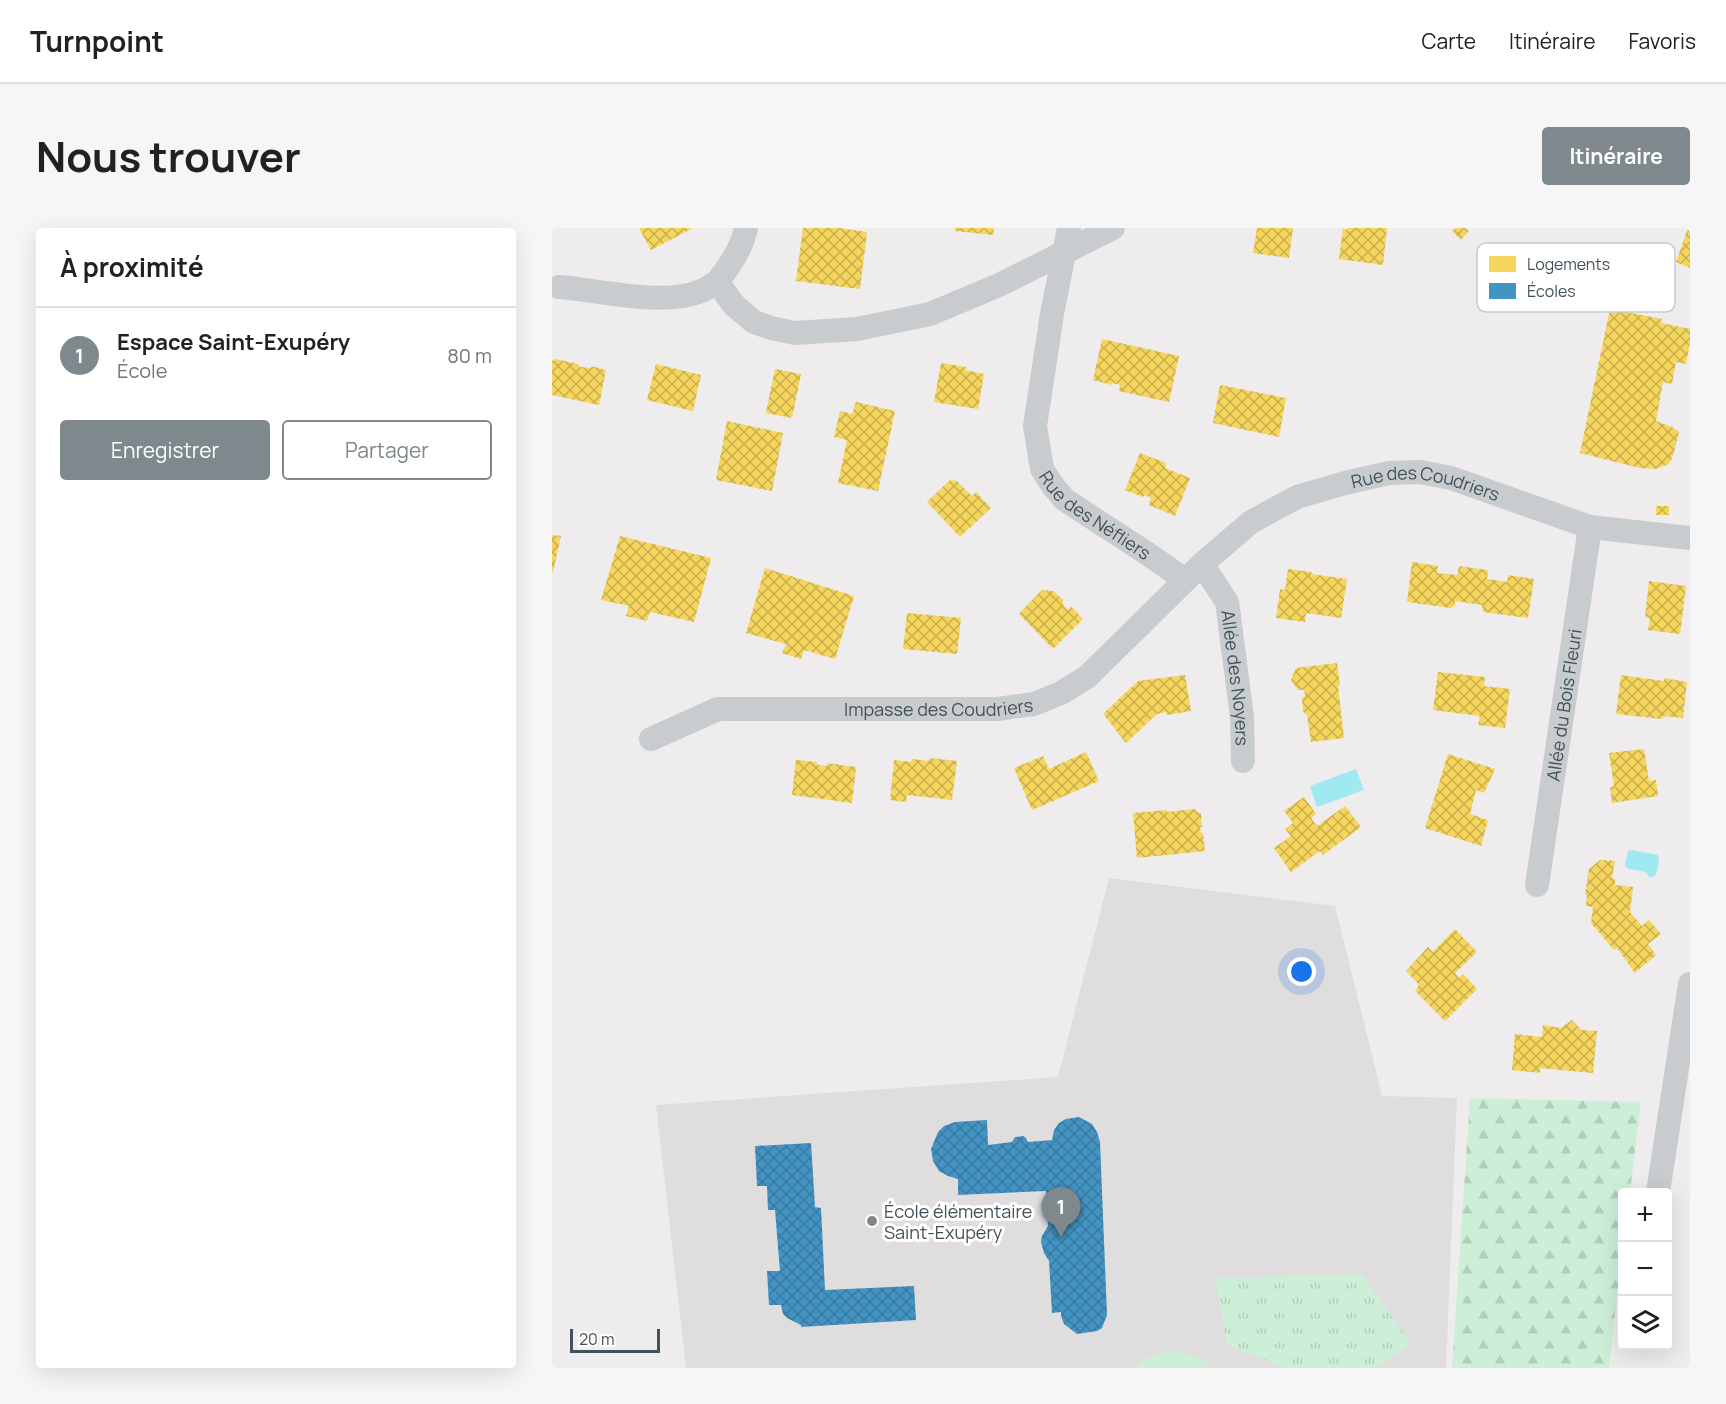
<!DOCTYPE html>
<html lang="fr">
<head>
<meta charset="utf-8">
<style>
  :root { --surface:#fff; --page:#f6f6f6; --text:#202124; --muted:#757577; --line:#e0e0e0; --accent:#7e888d }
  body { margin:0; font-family:Manrope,sans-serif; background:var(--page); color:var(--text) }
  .controls { position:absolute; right:18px; bottom:18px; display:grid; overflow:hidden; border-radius:6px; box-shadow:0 6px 24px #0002 }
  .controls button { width:54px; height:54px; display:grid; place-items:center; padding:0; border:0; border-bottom:2px solid var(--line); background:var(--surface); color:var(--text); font:30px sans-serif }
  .scale { position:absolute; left:18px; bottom:15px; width:90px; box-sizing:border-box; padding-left:6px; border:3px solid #42525a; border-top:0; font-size:16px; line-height:21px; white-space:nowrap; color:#42525a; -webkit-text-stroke:4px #fff; paint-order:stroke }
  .you { position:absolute; left:750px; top:744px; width:21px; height:21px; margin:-15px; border:4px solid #fff; border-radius:50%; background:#1a73e8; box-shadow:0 0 0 9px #1a73e833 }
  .badge { display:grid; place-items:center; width:39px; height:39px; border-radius:50%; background:var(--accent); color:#fff; font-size:20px; font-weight:700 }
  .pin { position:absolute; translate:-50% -50px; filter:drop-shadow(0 2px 3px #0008) }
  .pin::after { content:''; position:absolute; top:32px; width:21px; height:18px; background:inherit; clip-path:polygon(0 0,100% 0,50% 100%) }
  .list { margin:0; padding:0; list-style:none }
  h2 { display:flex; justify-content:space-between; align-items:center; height:78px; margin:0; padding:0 24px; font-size:26px }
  h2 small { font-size:20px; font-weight:400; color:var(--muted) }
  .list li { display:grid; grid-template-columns:39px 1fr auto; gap:18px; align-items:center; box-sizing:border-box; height:96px; padding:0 24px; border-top:2px solid var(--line) }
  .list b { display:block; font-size:22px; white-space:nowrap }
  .list p { margin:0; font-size:20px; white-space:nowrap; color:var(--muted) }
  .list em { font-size:20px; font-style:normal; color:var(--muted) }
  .actions { display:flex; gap:12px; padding:18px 24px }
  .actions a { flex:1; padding:14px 0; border:2px solid var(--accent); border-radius:6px; text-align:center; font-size:21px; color:var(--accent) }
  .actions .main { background:var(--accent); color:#fff }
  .icon { flex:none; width:33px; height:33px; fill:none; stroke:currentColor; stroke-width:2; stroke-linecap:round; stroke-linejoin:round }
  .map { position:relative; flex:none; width:1138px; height:1140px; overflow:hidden; border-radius:6px }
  header { display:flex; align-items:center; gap:36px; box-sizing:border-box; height:84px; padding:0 30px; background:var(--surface); border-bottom:2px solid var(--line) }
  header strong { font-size:28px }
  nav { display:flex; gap:33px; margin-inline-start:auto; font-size:21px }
  .intro { display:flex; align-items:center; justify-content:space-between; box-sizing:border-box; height:144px; padding:0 36px }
  h1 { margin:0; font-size:42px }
  .button { padding:15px 27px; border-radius:6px; background:var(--accent); color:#fff; font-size:21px; font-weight:700 }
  main { display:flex; gap:36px; padding:0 36px }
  aside { flex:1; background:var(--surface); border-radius:6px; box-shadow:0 6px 24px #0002 }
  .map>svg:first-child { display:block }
</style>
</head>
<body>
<header>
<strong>Turnpoint</strong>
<nav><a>Carte</a><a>Itinéraire</a><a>Favoris</a></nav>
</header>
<div class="intro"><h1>Nous trouver</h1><a class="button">Itinéraire</a></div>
<main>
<aside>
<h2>À proximité<small></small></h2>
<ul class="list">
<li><span class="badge">1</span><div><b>Espace Saint-Exupéry</b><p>École</p></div><em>80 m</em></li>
</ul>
<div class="actions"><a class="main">Enregistrer</a><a>Partager</a></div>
</aside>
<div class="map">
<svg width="1138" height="1140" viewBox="0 0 1138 1140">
  <defs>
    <pattern id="forest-firs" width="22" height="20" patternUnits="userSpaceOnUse" patternTransform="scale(1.5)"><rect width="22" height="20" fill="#ceefd7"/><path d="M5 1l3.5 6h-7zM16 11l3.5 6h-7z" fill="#b2cfbb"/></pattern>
    <pattern id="park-tufts" width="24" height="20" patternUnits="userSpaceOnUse" patternTransform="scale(1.5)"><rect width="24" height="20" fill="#ceefd7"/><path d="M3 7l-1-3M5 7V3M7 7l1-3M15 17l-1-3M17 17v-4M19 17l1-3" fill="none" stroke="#b2cfbb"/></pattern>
    <pattern id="homes-cross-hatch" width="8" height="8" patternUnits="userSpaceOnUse" patternTransform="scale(1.5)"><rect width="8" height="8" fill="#f6d55c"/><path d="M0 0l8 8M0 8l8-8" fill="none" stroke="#c9af4f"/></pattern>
    <pattern id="schools-cross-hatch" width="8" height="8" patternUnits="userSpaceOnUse" patternTransform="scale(1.5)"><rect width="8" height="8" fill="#4393c3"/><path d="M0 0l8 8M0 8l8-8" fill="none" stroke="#3a7ba1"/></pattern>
  </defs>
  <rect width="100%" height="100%" fill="#eeecec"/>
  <!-- education -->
  <polygon fill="#dfddde" points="557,650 783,678 830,868 905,870 894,1140 134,1140 104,877 506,849"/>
  <!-- grass -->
  <polygon fill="#ceefd7" points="622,1122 649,1130 661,1140 580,1140 592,1131"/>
  <!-- forest -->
  <polygon fill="url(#forest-firs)" points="918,870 1089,874 1078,964 1070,964 1070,1024 1057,1140 900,1140"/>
  <!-- park -->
  <polygon fill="url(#park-tufts)" points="810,1046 859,1116 825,1140 733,1140 675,1117 663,1050"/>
  <!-- water -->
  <g fill="#9fe9f1">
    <polygon points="804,541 812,562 765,579 758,558"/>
    <polygon points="1080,622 1106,627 1107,636 1103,648 1097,649 1094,644 1077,641 1073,638 1076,623"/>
  </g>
  <!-- homes -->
  <g fill="url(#homes-cross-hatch)">
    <polygon points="87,0 141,0 99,22"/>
    <polygon points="251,0 287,0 315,4 308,61 244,53"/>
    <polygon points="403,0 442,0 441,7 403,3"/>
    <polygon points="705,0 741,0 737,30 701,25"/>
    <polygon points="795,0 835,0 831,37 787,31 791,1 795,2"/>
    <polygon points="903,0 913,0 917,3 909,12 900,3"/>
    <polygon points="1136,0 1138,0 1138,40 1124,34"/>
    <polygon points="1058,81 1110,91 1109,95 1138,101 1138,114 1134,136 1124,134 1120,156 1111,154 1104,193 1120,199 1127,204 1121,228 1117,236 1104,241 1088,240 1028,225"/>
    <polygon points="550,111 627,128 617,174 567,163 568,157 561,155 560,157 541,152"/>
    <polygon points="4,131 26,136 28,139 39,140 39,138 54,142 47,177 0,167 0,133"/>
    <polygon points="389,135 414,139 413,142 432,146 426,181 382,174"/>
    <polygon points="104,136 149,147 141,183 95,172"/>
    <polygon points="223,141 249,146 240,190 214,185"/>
    <polygon points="668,157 734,170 727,209 661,195"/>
    <polygon points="304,174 343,183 326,263 286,255 295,212 282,209 288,183 300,186"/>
    <polygon points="175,193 231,205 220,263 164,252"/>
    <polygon points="588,225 614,235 613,240 638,250 623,288 597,277 599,270 593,267 591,269 573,262"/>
    <polygon points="398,252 405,253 420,268 424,264 439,280 408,309 375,274"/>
    <rect x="1104" y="278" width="13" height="9"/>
    <polygon points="0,307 9,308 1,344 0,344"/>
    <polygon points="68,308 159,330 142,394 98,384 95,393 74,388 77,378 49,372"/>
    <polygon points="860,334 886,338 885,345 905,347 907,338 936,342 935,351 955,354 956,347 982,351 976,390 931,384 930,377 903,373 903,377 899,380 855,374"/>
    <polygon points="213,340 302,368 283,431 252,422 249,431 230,425 234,416 194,405"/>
    <polygon points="736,341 760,344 759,346 795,351 789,390 754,385 753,394 724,390 728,361 733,362"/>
    <polygon points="1097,353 1134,358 1128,406 1096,402 1098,390 1093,389"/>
    <polygon points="490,362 501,363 511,372 511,377 516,382 519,378 531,391 501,421 467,386"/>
    <polygon points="355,385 409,390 405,426 351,421"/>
    <polygon points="785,435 788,458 786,458 792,510 759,514 755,487 751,484 750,471 753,467 752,462 746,462 739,452 744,440"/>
    <polygon points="886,444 933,449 932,458 958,461 953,500 926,497 928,488 881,482"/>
    <polygon points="633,447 639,483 615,487 614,484 605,486 574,515 551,486 586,453"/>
    <polygon points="1069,447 1112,453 1112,450 1135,454 1131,490 1111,488 1110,491 1064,486"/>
    <polygon points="1092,521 1097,553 1104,552 1106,568 1060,575 1058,559 1062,558 1057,525"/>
    <polygon points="534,524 547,553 480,582 462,540 491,528 497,541"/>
    <polygon points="896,526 943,541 932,565 924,562 918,586 936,592 929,618 873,600"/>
    <polygon points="378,530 405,533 400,572 355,567 354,574 338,572 342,532 359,534 360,531 377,533"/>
    <polygon points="244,532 264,534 266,537 275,538 275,535 304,539 300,575 240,567"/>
    <polygon points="752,569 764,586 759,590 765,598 793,578 809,599 771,627 768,623 739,644 722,620 739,608 733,601 741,595 732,583"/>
    <polygon points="642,581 649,586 650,599 648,599 649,605 651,605 653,623 585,630 581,585 615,582 615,584"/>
    <polygon points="1048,632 1063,633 1060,650 1063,651 1063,657 1081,659 1078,684 1090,698 1097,692 1109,706 1096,716 1104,727 1083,745 1065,720 1062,722 1039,695 1041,679 1034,678 1035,667 1033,667 1037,641"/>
    <polygon points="903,701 925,724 903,745 907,750 911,746 925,761 893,793 863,763 867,757 854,743 876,719 881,724"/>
    <polygon points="1020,792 1029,802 1045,803 1041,845 988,840 988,845 960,842 963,806 990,809 991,797 1009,800"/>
  </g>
  <!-- schools -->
  <g fill="url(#schools-cross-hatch)">
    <polygon points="527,889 540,896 545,904 548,914 555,1087 550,1100 545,1103 525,1106 512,1096 509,1088 509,1084 500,1085 497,1033 492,1025 489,1014 490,1008 496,998 494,963 406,967 406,951 396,948 387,943 381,933 379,921 386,904 392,898 403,894 435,892 436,917 460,914 463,909 471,908 474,910 476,914 500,912 502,902 507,895 514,891"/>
    <polygon points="259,915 263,979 269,980 273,1062 362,1058 364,1092 249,1099 249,1097 235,1090 231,1086 229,1077 217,1077 215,1043 228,1043 223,982 216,982 215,958 205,958 203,918"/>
  </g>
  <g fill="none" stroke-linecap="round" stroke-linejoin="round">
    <!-- street -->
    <g stroke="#c8ccce" stroke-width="24">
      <path id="s1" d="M517,0l-17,86 -17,112 7,43 11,17 12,14 83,54 37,26"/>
      <path d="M165,54c13,-16 25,-34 29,-54"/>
      <path d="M7,59c41,3 105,20 142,4 6,-2 11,-6 16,-9l17,23 20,17 17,6 24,5 62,-4 73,-15 69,-29 114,-57"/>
      <path id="s2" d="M650,336l25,38 15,115 1,44"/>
      <path id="s3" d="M99,511l67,-30h280l36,-5 27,-11 26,-16 115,-113 49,-42 46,-25 48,-14 44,-10 31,-1 31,6 139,49 100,11"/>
      <path id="s4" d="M985,657l53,-358"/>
      <polyline points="1106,964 1138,756"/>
    </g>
  </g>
  <!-- markers -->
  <circle fill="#7e888d" stroke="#fff" stroke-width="2" cx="320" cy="993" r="6"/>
  <g text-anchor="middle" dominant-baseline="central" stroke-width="6" stroke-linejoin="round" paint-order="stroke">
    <!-- street labels -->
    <g font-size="18" fill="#42525a" stroke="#fff">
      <text stroke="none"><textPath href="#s3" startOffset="860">Rue des Coudriers</textPath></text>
      <text stroke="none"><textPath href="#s1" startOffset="316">Rue des Néfliers</textPath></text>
      <text stroke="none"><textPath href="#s2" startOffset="122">Allée des Noyers</textPath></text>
      <text stroke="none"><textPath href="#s3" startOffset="294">Impasse des Coudriers</textPath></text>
      <text stroke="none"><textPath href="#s4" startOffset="182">Allée du Bois Fleuri</textPath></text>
    </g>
    <!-- poi labels -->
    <g font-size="18" fill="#42525a" stroke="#fff" text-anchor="start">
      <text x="332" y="983">École élémentaire<tspan x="332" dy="21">Saint-Exupéry</tspan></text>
    </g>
  </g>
  <!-- legend -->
  <rect x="925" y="15" width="198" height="69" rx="9" fill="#fff" stroke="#c6cbce" stroke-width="1.5"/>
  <rect x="937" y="28" width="27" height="16" fill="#f6d55c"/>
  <rect x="937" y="55" width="27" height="16" fill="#4393c3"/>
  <g font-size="16" fill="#42525a">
    <text x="975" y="42">Logements</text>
    <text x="975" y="69">Écoles</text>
  </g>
</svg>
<div class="controls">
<button>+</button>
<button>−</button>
<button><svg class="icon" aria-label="layers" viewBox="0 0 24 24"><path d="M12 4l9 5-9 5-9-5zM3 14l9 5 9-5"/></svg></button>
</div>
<div class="scale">20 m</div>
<div class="you"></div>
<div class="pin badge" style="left:509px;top:1009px">1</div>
</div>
</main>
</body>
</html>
